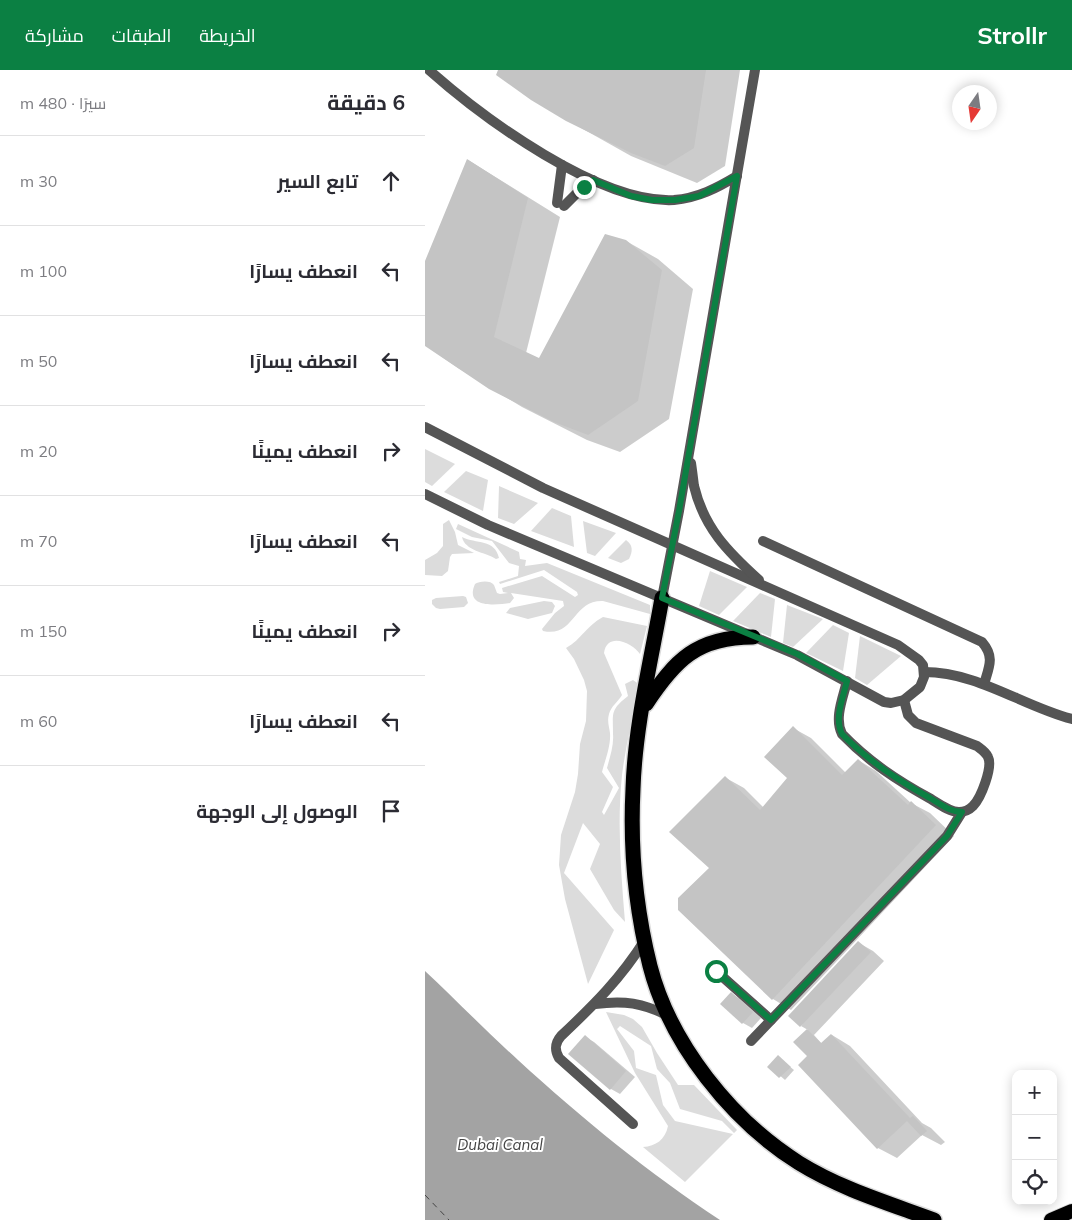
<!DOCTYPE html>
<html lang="ar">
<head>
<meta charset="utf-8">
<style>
  :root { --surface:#fff; --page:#f2f2f3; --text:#2b2b33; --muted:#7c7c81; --line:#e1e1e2; --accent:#0b8043 }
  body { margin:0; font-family:Mulish,Cairo,sans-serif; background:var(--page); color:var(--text); direction:rtl }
  .controls { position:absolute; right:15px; bottom:15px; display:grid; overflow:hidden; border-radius:10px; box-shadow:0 2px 12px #0003 }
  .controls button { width:45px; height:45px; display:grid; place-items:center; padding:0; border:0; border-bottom:1px solid var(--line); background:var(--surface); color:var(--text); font:25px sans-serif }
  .compass { position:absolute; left:527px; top:15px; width:45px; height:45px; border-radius:50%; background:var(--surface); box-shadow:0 2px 12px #0003; rotate:193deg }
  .stop { position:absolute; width:15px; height:15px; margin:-11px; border:4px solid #0b8043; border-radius:50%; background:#fff }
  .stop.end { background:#0b8043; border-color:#fff; box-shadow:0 1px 5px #0008 }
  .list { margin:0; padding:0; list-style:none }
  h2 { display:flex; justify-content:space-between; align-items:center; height:65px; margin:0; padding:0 20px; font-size:21px }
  h2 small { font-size:16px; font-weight:400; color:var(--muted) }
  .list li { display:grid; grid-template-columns:32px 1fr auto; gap:15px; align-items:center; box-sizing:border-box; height:90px; padding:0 20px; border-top:1px solid var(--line) }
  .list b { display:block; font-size:19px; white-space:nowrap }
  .list em { font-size:16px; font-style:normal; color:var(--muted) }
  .icon { flex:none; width:28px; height:28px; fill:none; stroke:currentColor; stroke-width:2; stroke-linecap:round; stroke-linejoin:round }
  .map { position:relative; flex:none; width:647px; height:1150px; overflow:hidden; direction:ltr }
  header { display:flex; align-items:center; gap:30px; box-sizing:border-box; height:70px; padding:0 25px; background:var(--accent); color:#fff }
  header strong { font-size:24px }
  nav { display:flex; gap:28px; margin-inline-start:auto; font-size:18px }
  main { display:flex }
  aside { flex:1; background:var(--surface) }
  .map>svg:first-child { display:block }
</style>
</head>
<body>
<header>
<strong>Strollr</strong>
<nav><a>الخريطة</a><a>الطبقات</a><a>مشاركة</a></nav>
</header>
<main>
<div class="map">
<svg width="647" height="1150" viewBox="0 0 647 1150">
  <rect width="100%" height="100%" fill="#fff"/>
  <!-- green -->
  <g fill="#dcdcdc">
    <polygon points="0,379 30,394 7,416 0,412"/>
    <polygon points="41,401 63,410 58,441 19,422"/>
    <polygon points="74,416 113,433 89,454 73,448"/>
    <polygon points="127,438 146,446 149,477 106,461"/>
    <polygon points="24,450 30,462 33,475 49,483 27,484 25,487 23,501 17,506 0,505 0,490 12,483 18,476 18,454"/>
    <polygon points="158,451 191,463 170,486 162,483"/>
    <path d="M33,454l61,28 1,7 6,1 -1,6 22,-3 103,42v9l-47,-13c-31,-1 -28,37 -60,30l-1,-2 13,-16 9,-7 -1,-5 -52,-8 3,5 -4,5c-13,2 -46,6 -35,-19 4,-3 16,-4 19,1 1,3 2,5 3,8l3,1 8,-1 -5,-1 -1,-4 40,-12 33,21 3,-2 -1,-3 -33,-22 -44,14 -1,-2 19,-6 1,-10 -10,-3 -17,-22 -20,-4 -16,-8z"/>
    <path d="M37,467c14,7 33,2 37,21l-3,1c-11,-7 -31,-8 -34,-22z"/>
    <path d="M201,470c7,5 7,11 3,19l-8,4 -13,-5z"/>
    <polygon points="285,501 322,517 294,545 274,536"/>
    <polygon points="335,523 350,529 346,567 308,551"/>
    <polygon points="38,526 41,527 43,533 39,537 15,539 11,538 7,534 7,530 11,528"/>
    <polygon points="119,531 127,532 130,536 127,543 103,549 81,543 85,538"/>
    <polygon points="362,535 398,549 368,577 358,573"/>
    <path d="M178,547l44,9 -7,28c-7,-11 -33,-23 -36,-1l18,42c-4,7 -11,11 -13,19 -2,7 0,12 1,19 1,13 -5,27 -8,39l11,15 -11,25 2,3 15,-27 -12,-20c3,-11 7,-23 6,-34 0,-21 -3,-24 15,-38l-3,-12 8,-4 7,5c-7,30 -14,59 -18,90 -5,49 -1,98 3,147l-11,-12 -24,-41 10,-25 -17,-21 -19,50 50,57 -26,54 -23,-85 -6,-34 2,-30 14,-43 3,-18 2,-30 6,-23 1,-30 -3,-11 -10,-21 -8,-11c16,-9 20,-22 37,-31z"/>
    <polygon points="408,555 424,563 418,601 381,583"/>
    <polygon points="435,566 476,586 442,615 430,608"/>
    <path d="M181,942l18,3 9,4 9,8 15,26 21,32h16l43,45 -3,3 -12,-12 -42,-12 -10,-26 -13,-14 -6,-23 -31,-20 -3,3 17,22 2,17 20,7 7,30 12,16 58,13 -48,48 -42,-35c13,-1 22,-7 25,-21l-33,-53z"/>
  </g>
  <!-- water -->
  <path fill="#a3a3a3" d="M0,901c31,29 61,60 93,89 62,57 132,114 202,160h-295z"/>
  <!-- shadow -->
  <g fill="#0003">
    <polygon points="74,0 315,0 300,96 272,113 206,86 142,50"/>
    <polygon points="43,90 135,147 101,283 114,290 201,171 233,189 268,219 244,349 195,382 162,370 97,337 33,298 0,275 0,195"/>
    <polygon points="368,658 386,668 421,703 433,690 451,701 486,733 505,743 529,766 366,940 348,929 286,798 301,708 319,718 339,738 364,708"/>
    <polygon points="434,873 448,881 459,891 389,965 397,974 407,965 425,976 497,1053 506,1058 520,1072 516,1075 497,1065 472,1088 453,1078 384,986 383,960 376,956"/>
    <polygon points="306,923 315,929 336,948 327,958 318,953"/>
    <polygon points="160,967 169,972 210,1007 195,1024 186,1019"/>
    <polygon points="353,987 369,1000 360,1010 344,996"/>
  </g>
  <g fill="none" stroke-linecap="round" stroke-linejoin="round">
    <!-- ferry -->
    <polyline stroke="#444" stroke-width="1" stroke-dasharray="6 5" stroke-linecap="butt" points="0,1125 24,1150"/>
  </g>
  <!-- building -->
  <g fill="#c4c4c4">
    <polygon points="73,0 281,0 269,78 240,96 206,83 141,51 106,30 71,5"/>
    <polygon points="42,89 103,128 69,267 114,288 180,164 201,170 237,200 213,331 163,365 129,352 64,319 0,276 0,191"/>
    <polygon points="368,656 417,705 433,689 483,735 486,731 511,755 347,930 253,840 253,828 284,798 244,762 300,706 335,740 362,708 339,687"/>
    <polygon points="433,871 446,882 375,957 363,946"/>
    <polygon points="306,922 328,942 317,954 295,934"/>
    <polygon points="382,959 396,973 406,964 485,1048 488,1046 502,1061 496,1066 482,1051 452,1079 373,995 382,986 368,972"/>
    <polygon points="160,965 201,1001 185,1020 143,984"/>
    <polygon points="353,985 366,997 354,1008 342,997"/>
  </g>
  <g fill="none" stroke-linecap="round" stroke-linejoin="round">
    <!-- trunk casing -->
    <g stroke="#dbdbdb" stroke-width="16">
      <polyline id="trunk" points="626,1150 647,1141"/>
    </g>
    <!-- motorway casing -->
    <g stroke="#dbdbdb" stroke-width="18">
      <g id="motorway">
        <path d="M237,528c-11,63 -27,127 -29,191 -3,59 3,121 17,177 20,78 82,155 149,197 42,26 89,40 135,57"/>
        <path d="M221,634c29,-44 51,-67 107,-67"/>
      </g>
    </g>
    <!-- service -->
    <g stroke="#555" stroke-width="10">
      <polyline points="132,133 137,95"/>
      <polyline points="139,136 156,119 168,110"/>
      <path d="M338,471l219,101c13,15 7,25 2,42"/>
      <path d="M499,602c54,0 98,34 148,47"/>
      <path d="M422,611c-4,17 -13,37 -5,53 27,28 56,47 89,65 8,5 19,13 28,13 5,0 10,-2 14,-6 8,-8 20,-39 15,-49 -2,-5 -7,-8 -11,-11l-61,-23 -8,-8 -4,-15"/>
      <polyline points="291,901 346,950"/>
      <path d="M170,934c30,-4 47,-1 74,12"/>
      <polyline points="326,971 522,766 537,742"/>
      <path d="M208,1054l-74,-66c-5,-9 -4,-15 2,-22 33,-31 60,-58 84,-96"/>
    </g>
    <!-- minor -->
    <path stroke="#555" stroke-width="10" d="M4,0c54,48 171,134 245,130 24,-2 43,-12 63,-24"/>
    <!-- tertiary -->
    <g stroke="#555" stroke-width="10">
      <polyline points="0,357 118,418 473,575 494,590 498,595 499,607 495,617 479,630 466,633 459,632 372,585 63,455 0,424"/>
      <path d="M266,393c1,7 2,15 3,23 10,42 34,66 65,94"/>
      <polyline points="237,528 254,441 330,0"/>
    </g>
    <!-- trunk -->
    <use href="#trunk" stroke="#000" stroke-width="14"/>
    <!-- motorway -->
    <use href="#motorway" stroke="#000" stroke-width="15"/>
  </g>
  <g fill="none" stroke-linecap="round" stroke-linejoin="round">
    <!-- route -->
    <path stroke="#0b8043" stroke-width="6" d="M159,117l9,-7 38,16 21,4h23l24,-4 38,-20 -58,335 -17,87 135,56 50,27c-4,17 -13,37 -5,53 26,27 55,46 88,64 10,6 20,14 32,14l-15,24 -176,184 -55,-49"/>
  </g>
  <g text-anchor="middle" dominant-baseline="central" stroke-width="4" stroke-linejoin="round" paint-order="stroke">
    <!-- water labels -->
    <g font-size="15" font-style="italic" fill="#444" stroke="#fff">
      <text x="75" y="1074">Dubai Canal</text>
    </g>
  </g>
</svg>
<div class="controls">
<button>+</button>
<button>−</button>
<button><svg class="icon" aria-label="locate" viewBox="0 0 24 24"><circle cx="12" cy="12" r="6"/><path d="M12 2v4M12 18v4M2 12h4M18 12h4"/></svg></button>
</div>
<svg class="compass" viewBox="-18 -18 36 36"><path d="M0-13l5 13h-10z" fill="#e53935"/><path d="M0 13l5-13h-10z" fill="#7c7c81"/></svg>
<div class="stop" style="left:291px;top:901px"></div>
<div class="stop end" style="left:159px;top:117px"></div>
</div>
<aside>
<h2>6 دقيقة<small>سيرًا · 480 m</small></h2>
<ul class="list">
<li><svg class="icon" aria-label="ahead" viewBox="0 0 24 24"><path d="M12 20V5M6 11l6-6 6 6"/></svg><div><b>تابع السير</b></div><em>30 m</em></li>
<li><svg class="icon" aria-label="left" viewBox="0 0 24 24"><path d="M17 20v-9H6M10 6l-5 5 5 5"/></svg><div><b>انعطف يسارًا</b></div><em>100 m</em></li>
<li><svg class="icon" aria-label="left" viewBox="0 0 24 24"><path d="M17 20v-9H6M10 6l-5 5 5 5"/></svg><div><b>انعطف يسارًا</b></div><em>50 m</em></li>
<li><svg class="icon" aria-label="right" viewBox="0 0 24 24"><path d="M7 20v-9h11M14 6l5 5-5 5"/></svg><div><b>انعطف يمينًا</b></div><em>20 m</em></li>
<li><svg class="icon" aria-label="left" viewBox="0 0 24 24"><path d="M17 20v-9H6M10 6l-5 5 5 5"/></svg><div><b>انعطف يسارًا</b></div><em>70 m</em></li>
<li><svg class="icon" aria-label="right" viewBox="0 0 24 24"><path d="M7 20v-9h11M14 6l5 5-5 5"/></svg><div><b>انعطف يمينًا</b></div><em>150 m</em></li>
<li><svg class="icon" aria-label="left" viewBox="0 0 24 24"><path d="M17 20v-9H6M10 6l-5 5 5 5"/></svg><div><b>انعطف يسارًا</b></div><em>60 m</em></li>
<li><svg class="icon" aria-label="arrive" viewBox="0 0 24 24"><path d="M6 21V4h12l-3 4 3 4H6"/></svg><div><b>الوصول إلى الوجهة</b></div></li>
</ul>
</aside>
</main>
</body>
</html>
